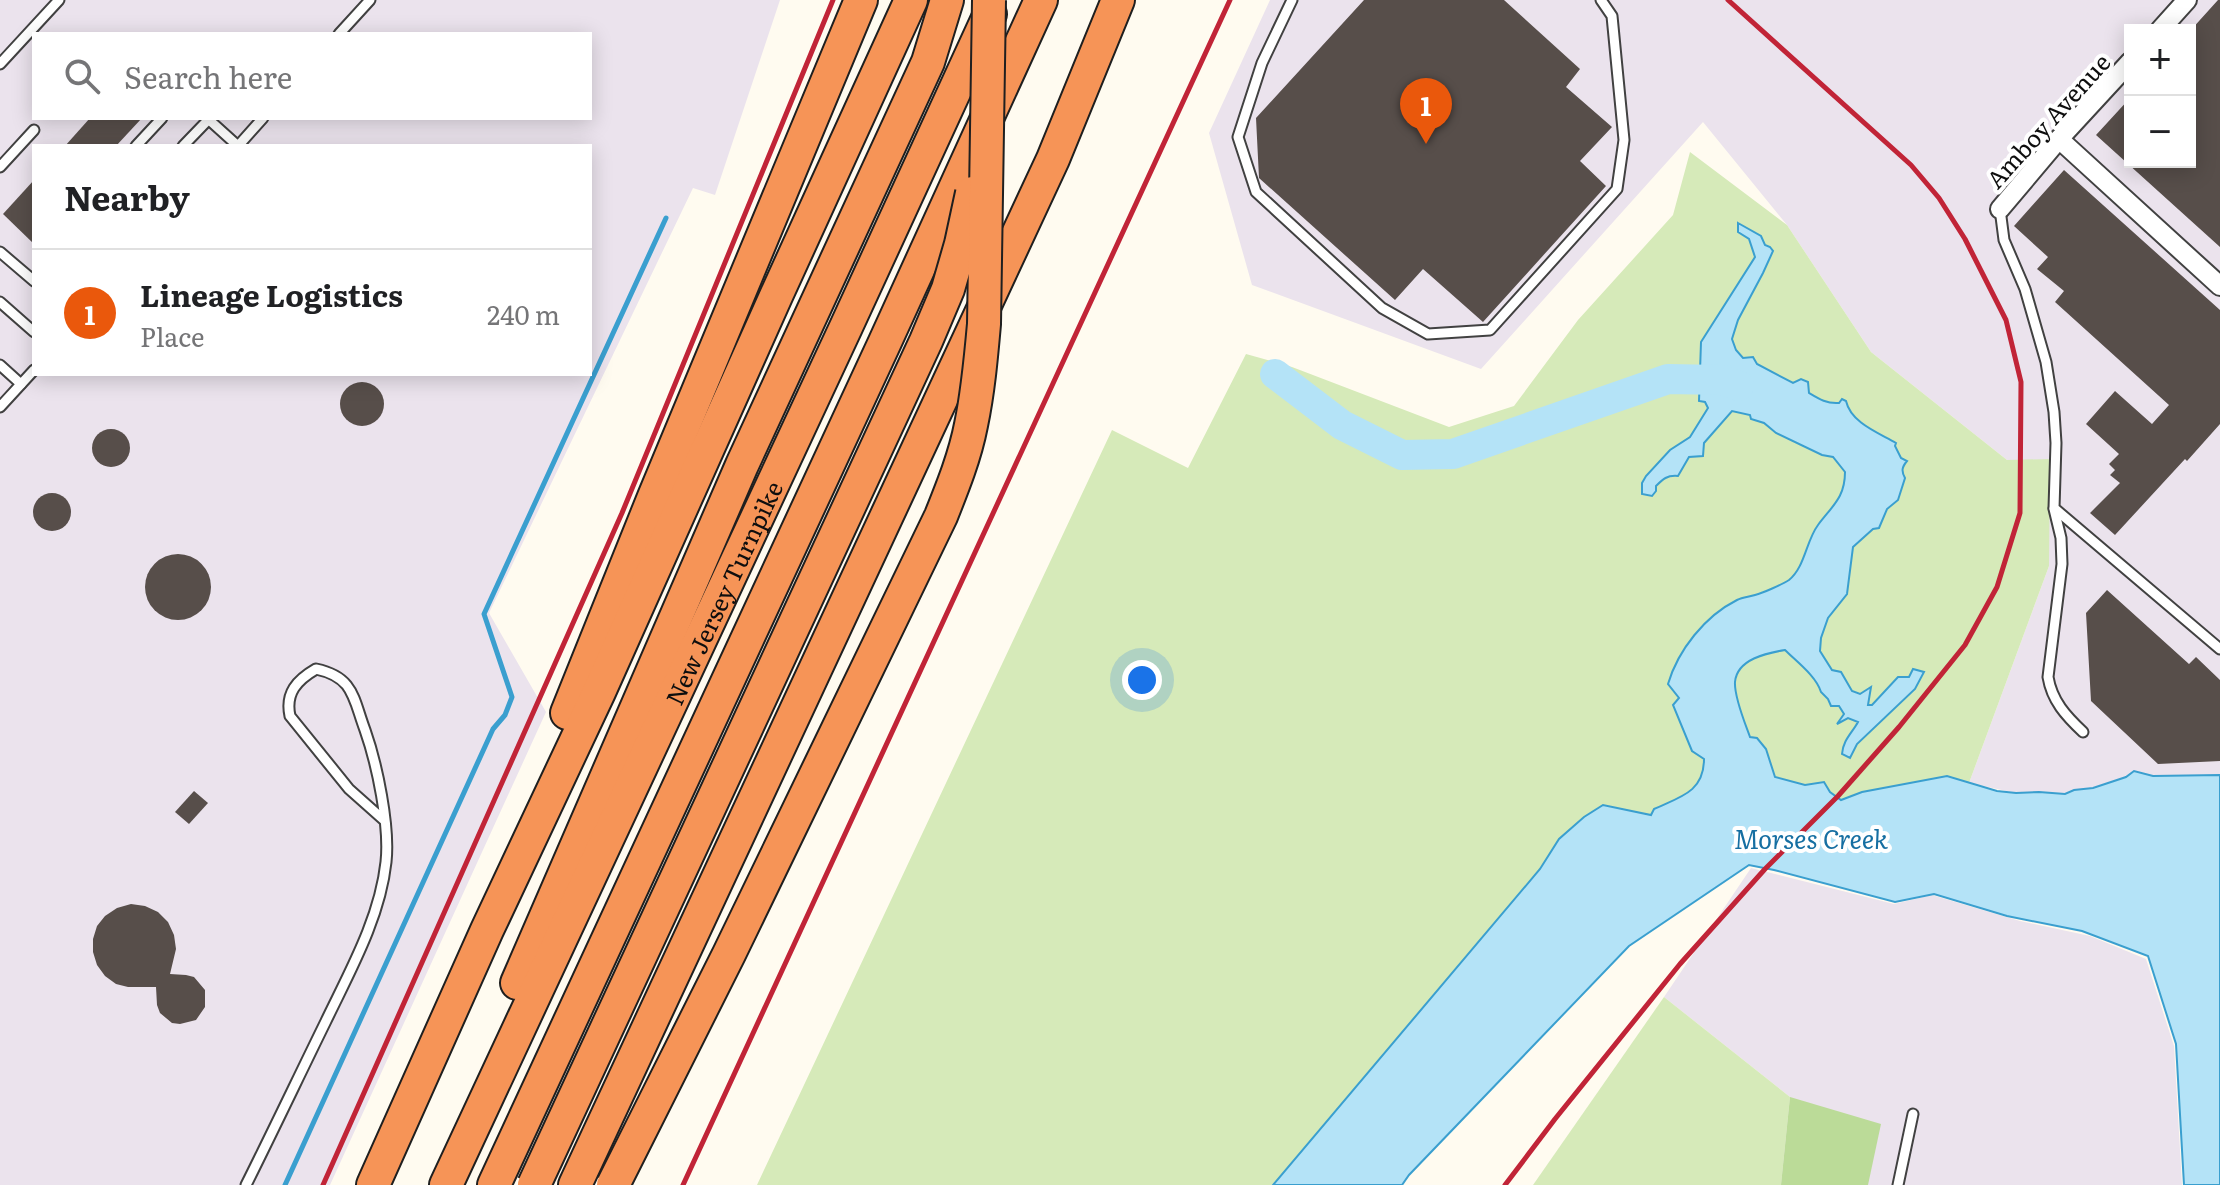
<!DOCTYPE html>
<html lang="en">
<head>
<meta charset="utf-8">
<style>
  :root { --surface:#fff; --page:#f2f2f2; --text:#202124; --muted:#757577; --line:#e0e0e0; --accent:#ea580c }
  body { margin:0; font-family:Literata,serif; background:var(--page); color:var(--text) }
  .controls { position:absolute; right:24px; top:24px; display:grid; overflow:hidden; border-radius:0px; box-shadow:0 4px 20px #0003 }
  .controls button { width:72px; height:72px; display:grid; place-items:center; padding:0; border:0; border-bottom:2px solid var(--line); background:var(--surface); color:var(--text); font:40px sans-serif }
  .you { position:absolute; left:1142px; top:680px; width:28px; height:28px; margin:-20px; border:6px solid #fff; border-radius:50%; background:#1a73e8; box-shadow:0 0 0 12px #1a73e833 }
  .badge { display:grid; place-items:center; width:52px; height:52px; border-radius:50%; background:var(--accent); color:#fff; font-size:26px; font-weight:700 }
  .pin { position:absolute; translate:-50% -66px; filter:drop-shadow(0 2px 4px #0008) }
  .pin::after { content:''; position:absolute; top:42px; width:28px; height:24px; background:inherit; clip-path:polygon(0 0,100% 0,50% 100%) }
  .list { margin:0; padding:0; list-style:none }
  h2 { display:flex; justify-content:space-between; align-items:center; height:104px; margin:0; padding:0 32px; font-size:34px }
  h2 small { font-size:26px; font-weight:400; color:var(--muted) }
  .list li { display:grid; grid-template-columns:52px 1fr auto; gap:24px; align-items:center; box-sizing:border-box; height:128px; padding:0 32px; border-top:2px solid var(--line) }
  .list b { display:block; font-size:30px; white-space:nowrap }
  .list p { margin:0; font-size:26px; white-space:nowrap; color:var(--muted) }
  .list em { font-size:26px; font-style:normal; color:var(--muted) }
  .icon { flex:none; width:44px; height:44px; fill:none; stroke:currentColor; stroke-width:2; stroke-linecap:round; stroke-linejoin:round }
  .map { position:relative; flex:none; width:2220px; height:1185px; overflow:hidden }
  .search { position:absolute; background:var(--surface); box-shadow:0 4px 20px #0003; left:32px; top:32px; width:560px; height:88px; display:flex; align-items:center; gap:20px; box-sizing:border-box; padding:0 28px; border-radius:0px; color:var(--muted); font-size:30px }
  .panel { position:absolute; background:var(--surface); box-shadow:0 4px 20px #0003; left:32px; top:144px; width:560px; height:232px; border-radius:0px }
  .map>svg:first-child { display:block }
</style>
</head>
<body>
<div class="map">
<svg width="2220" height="1185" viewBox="0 0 2220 1185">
  <rect width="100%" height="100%" fill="#fffbf0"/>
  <!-- industrial -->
  <g fill="#ebe3ed" fill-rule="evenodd">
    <path d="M0,0h780l-65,195 -22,-7 -204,425 57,99 -216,473h-330zM34,34h556v84h-556zM34,146h556v228h-556z"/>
    <path d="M1270,0h950v775l-67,1 -19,-5 -8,6 -33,11 -19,2 -9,4 -26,-2 -23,1 -47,-10 80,-217 -42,-106 -136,-108 -84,-127 -84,-103 -222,247 -229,-84 -43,-152zM2130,30h60v132h-60z"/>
    <polygon points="1751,868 1894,904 1932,895 2020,921 2090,936 2146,959 2174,1046 2182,1185 1781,1185 1790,1097 1664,997"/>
  </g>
  <!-- green -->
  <g fill="#d6eab9">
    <path d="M1690,152l97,73 84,127 136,108 43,-1 -1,107 -80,217 -23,-7 -83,16 -22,8 -11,-8 -6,-10 -19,3 -11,-2 -143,32 -48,-10c-32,20 -43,32 -63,64l-267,316h-516l355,-755 76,38 58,-114 46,13 157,60 65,-21 64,-86 95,-105z"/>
    <polygon points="1664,997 1790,1097 1781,1185 1533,1185"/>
  </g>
  <!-- forest -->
  <polygon fill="#bbdb98" points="1790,1097 1881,1124 1868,1185 1781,1185"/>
  <!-- water -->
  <path fill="#b4e3f7" stroke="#3a9fcf" stroke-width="2" d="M1738,223l23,13 4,9 5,2 3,4 -10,22 -25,47 -6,19 4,11 7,8 10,-1 4,7 36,19 8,-4 7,3 1,11c10,6 18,11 30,10l3,-4 4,2c5,22 33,32 50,42l-1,3 6,12 6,3c-5,6 -6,10 -2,17l-7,22 -11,9 -8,19 -6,1 -20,18 -6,47 -19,24 -7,20 -1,13 12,19 9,2 11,19 8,3 11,-7 -3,18h4l26,-28h11l4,-8 11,3 -9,17 -58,55 -7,14 -8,-4c1,-14 10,-21 16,-32l-10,-4 -11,6 7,-10 -5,-8h-8l-3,-7 -7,-7c-5,-16 -24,-30 -36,-42 -18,3 -48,9 -50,32 -1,15 10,41 15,55l7,1 9,11 9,28 30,8 19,-3 6,10 11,8 21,-8 85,-16 50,15 19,2 23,-1 26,2 9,-4 19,-2 33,-11 8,-6 19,5 67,-1v410h-36l-8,-141 -28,-88 -66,-25 -75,-15 -73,-22 -39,8 -121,-32 -25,-5 -120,81 -220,229 -7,10h-129l267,-316 19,-30 25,-22 19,-12 48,10 3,-6c26,-12 50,-17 50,-50l-12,-8 -19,-46 6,-7 -11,-14c10,-34 37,-68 69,-84 6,-3 12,-3 18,-5 8,-2 28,-11 34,-15 16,-13 17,-39 29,-55 14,-19 27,-27 27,-53l-12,-15 -11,-2 -46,-22 -12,-10 -13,-4 -1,-4 -18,-4 -28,32 -1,13 -14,1 -11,19c-11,-1 -15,3 -22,10v5l-4,5 -10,-2v-11l4,-7 24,-26 20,-13 18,-29 -3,-6 -6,-1 2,-59 54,-85 -6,-18 -11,-7z"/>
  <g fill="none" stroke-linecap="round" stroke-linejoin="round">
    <!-- stream -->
    <polyline stroke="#3a9fcf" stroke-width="5" points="285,1185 493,729 505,715 512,697 484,614 666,218"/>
    <!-- river -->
    <polyline stroke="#b4e3f7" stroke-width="30" points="1275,374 1342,425 1402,455 1453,454 1668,379 1722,380 1739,386"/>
  </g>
  <!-- building -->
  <g fill="#574e4a">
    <polygon points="1364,0 1504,0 1580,69 1566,87 1612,127 1580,161 1606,186 1483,322 1423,269 1395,300 1259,178 1256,118"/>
    <polygon points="2218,0 2220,0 2220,247 2096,135 2130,98 2130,162 2190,162 2190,31"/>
    <polygon points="90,118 142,118 116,146 65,146"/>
    <polygon points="2064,170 2220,310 2220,424 2187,461 2185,459 2115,535 2090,513 2120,483 2110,475 2115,470 2109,464 2119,454 2086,424 2115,391 2152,424 2169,405 2055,302 2064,291 2037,269 2048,257 2014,226"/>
    <polygon points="34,180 34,244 3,214"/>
    <circle cx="362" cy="404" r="22"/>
    <circle cx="111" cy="448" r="19"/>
    <circle cx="52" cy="512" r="19"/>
    <circle cx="178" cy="587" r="33"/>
    <polygon points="2107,590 2189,664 2196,657 2220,680 2220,761 2158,764 2091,701 2086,613"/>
    <polygon points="194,791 208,803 189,824 175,812"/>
    <polygon points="131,904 145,906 158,912 168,922 174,935 176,949 170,974 186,975 194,977 205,990 205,1007 196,1020 180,1024 172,1023 160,1013 157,1005 156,987 128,987 116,984 105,976 97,965 93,952 93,939 97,926 105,916 117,908"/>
  </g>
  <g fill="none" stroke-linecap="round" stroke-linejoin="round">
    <!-- service casing -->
    <g stroke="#414141" stroke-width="13">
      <g id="service">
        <polyline points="1292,0 1262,63 1238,137 1256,192 1382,308 1428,334 1490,330 1617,189 1624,140 1612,16 1601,0"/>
        <polyline points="339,34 370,0"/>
        <polyline points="0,64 59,0"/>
        <polyline points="207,118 238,146"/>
        <polyline points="136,146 162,118"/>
        <polyline points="183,146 209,119"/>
        <polyline points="238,146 263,118"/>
        <polyline points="0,167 34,130"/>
        <polyline points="2000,209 2004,240 2025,289 2046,362 2054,412 2056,443 2054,508 2220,649"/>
        <polyline points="0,252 34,281"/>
        <polyline points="0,302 34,332"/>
        <polyline points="0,365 21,384"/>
        <polyline points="0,407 34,370"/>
        <path d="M2054,509l7,29 1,26 -14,113c4,24 18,39 35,55"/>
        <path d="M246,1185c27,-54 53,-109 80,-164 24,-50 54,-103 60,-159 4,-36 -9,-98 -21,-132 -12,-32 -11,-53 -49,-61 -19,11 -31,24 -26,47l59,73 36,32"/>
        <polyline points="1898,1185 1913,1114"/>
      </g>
    </g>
    <!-- minor casing -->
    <g stroke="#414141" stroke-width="22">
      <g id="minor">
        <polyline points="2160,30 2187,0"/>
        <polyline points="2059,139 2220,286"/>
        <polyline points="2000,209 2059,139 2130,62"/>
      </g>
    </g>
    <!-- motorway casing -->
    <g stroke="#1f1f1f" stroke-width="36">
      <g id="motorway">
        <polyline points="567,713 654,497 861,0"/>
        <polyline points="517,983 742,465 928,62 947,0"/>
        <polyline points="373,1185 487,930 599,692 776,296 911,0"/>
        <path id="s1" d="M446,1185l400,-858 144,-313"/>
        <polyline points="494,1185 884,344 1041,0"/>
        <polyline points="575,1185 1053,159 1118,0"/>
      </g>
    </g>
    <!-- service -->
    <use href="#service" stroke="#fff" stroke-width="9"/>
    <!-- minor -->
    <use href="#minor" stroke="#fff" stroke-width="18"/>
    <!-- motorway -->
    <use href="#motorway" stroke="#f69457" stroke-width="32"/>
    <!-- rail -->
    <g stroke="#c12437" stroke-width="5">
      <polyline points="323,1185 622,513 833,0"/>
      <polyline points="683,1185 1230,0"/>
      <polyline points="1505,1185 1555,1119 1680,964 1765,869 1838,796 1899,727 1965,645 1997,587 2020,513 2021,382 2006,320 1965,239 1939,198 1911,165 1728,0"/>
    </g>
    <!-- motorway-bridge casing -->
    <g stroke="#1f1f1f" stroke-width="36" stroke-linecap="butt">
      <g id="motorway-bridge">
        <polyline points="534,1185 926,341 948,289 961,244 972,193"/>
        <path d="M613,1185l116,-231 212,-438c12,-30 24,-60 30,-91 7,-33 10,-67 13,-101l5,-324"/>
      </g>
    </g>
    <!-- motorway-bridge -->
    <use href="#motorway-bridge" stroke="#f69457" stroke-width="32"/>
  </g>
  <g text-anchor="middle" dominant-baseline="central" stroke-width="8" stroke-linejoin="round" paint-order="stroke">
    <!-- street labels -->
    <g font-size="24" fill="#0e0e0e" stroke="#fff">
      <text transform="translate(2047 120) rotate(-48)">Amboy Avenue</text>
      <text stroke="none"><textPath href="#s1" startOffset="654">New Jersey Turnpike</textPath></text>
    </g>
    <!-- water labels -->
    <g font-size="26" font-style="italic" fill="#166fa2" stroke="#fff">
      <text x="1811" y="837">Morses Creek</text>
    </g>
  </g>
</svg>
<div class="controls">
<button>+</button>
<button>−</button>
</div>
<div class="you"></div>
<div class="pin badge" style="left:1426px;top:144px">1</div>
<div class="search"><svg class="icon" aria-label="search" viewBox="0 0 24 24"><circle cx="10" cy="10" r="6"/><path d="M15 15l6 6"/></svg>Search here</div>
<section class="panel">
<h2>Nearby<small></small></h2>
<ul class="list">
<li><span class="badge">1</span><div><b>Lineage Logistics</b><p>Place</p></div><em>240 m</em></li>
</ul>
</section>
</div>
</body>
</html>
